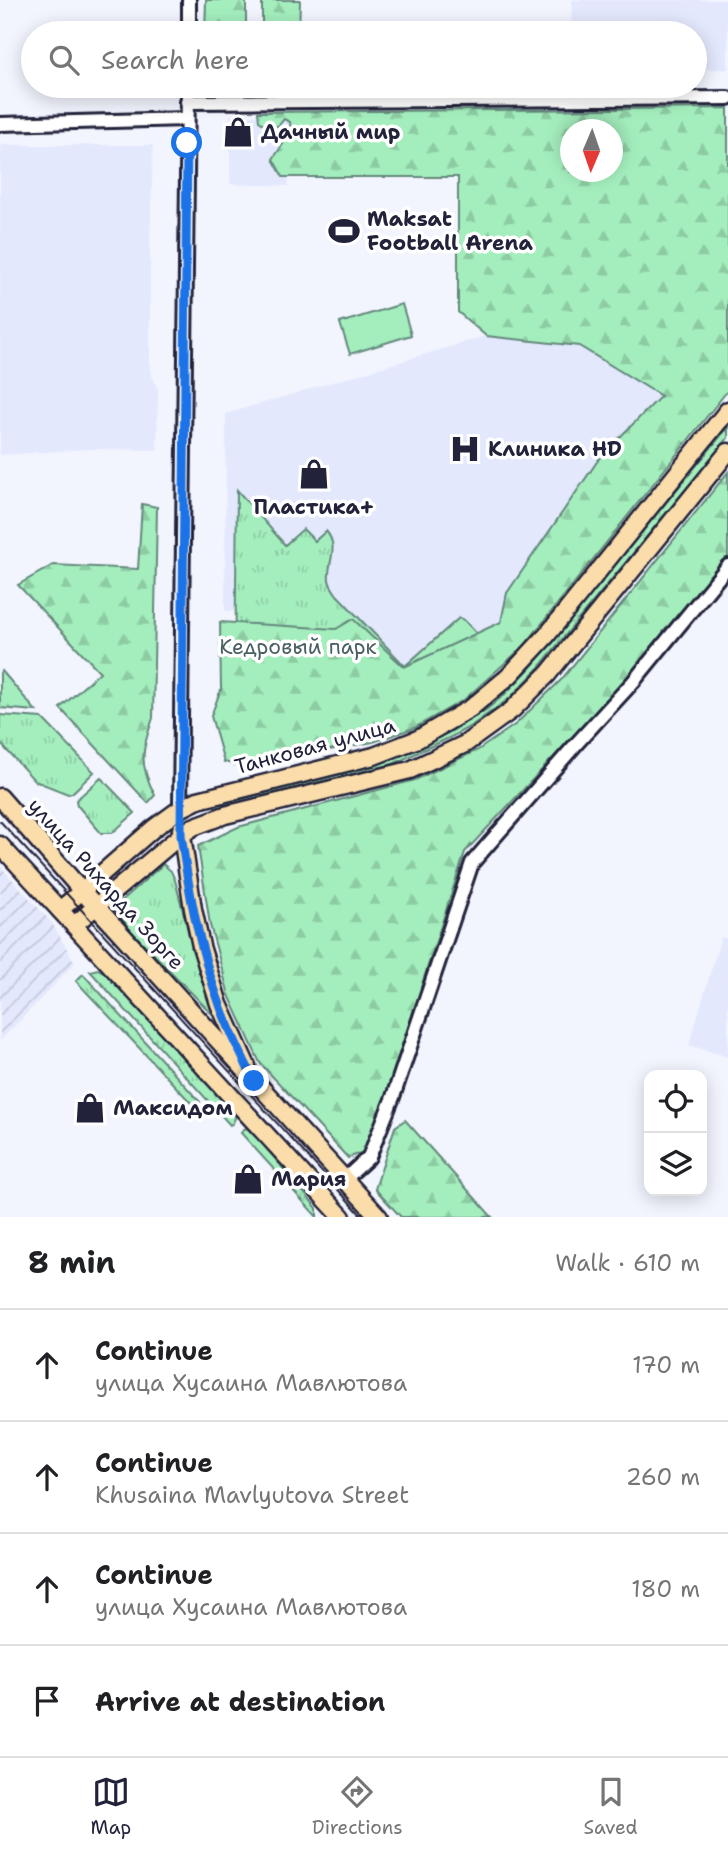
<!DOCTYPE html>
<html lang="en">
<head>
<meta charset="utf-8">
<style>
  :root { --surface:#fff; --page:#f6f6f6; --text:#202124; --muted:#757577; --line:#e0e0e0; --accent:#22223b }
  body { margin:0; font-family:"Shantell Sans",sans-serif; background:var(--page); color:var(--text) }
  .controls { position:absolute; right:21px; bottom:21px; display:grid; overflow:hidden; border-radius:14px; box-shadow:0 4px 18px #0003 }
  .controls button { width:63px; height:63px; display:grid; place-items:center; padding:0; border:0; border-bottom:2px solid var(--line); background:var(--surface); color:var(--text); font:35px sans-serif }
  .compass { position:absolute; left:560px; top:119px; width:63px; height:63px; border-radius:50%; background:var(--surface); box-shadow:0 4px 18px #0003; rotate:182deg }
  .stop { position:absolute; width:21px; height:21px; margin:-16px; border:5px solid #1a73e8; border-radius:50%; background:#fff }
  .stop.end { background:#1a73e8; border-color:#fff; box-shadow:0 2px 7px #0008 }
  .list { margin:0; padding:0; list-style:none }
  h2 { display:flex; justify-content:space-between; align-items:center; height:91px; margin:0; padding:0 28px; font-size:30px }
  h2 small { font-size:23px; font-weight:400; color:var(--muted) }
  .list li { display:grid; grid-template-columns:46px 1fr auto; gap:21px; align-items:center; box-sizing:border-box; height:112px; padding:0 28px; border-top:2px solid var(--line) }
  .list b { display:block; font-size:26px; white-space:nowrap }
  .list p { margin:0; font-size:23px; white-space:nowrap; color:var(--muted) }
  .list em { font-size:23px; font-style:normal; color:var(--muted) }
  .icon { flex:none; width:38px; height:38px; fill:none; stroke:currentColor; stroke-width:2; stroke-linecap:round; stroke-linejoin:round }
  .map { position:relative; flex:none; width:728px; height:1217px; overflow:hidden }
  .search { position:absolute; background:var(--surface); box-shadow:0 4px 18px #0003; left:21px; right:21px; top:21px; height:77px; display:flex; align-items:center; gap:18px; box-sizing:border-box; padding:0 24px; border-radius:38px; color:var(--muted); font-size:26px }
  .sheet { height:539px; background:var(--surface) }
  nav { display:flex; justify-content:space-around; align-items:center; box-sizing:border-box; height:98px; border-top:2px solid var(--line); background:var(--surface); font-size:19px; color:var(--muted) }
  nav a { display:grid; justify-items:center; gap:4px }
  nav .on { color:var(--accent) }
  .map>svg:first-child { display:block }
</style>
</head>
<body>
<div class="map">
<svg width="728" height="1217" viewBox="0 0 728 1217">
  <defs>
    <pattern id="industrial-furrows" width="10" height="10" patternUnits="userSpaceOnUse" patternTransform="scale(1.75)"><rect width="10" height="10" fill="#e3e8fd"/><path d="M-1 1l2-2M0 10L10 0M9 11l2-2" fill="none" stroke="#c2c7da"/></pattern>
    <pattern id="grass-tufts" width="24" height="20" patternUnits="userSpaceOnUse" patternTransform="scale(1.75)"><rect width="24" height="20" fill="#a4eebd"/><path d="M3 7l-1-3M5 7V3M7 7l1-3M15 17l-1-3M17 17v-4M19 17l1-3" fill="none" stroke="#8dcca3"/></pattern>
    <pattern id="forest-firs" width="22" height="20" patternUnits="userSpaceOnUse" patternTransform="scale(1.75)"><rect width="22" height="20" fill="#a4eebd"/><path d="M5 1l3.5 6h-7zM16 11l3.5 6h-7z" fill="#8dcca3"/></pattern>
  </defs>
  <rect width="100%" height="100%" fill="#f2f5fe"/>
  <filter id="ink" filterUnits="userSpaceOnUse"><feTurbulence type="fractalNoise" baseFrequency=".0143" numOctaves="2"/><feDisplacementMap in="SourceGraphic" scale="14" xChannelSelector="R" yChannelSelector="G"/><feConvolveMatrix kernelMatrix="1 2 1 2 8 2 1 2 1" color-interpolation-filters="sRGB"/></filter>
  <g filter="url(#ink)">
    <!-- built -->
    <g fill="#e3e8fd">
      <polygon points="572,0 728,0 728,69 695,69 695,33 571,33"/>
      <polygon points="230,115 294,115 288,186 230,184 230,145 233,142 233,129 230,126"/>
      <polygon points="0,145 153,145 150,251 150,371 158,390 157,450 89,449 0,455"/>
      <polygon points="486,336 579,346 662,396 601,456 507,593 501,622 404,667 348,614 225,611 226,414"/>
      <polygon points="721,937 728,940 728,1057 689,1045"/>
    </g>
    <!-- industrial -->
    <polygon fill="url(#industrial-furrows)" points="0,866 52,923 75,963 0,1041"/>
    <!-- grass -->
    <g fill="url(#grass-tufts)" stroke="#63887c" stroke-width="2">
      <polygon points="728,427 728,438 536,671 510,698 471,726 451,737 393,764 220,807 210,805 218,800 390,759 417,747 450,732 486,710 504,695 531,667"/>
      <path d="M237,490l48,55 18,-16 12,12 11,-10c14,16 1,32 3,49 1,5 5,11 8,15l68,71 54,-48 5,2 15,16 -72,35 -172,15z"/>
      <polygon points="2,671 36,711 0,708 0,673"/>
      <polygon points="0,715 42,718 94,772 72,793 68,794 35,781 0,743"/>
      <polygon points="101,778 135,813 112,833 101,833 77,805 76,800"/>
      <polygon points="163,864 171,871 175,880 184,915 220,1022 130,930 118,913 116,906"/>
      <polygon points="98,969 105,973 143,1010 237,1113 233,1123 230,1125 90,971"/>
      <polygon points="83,974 200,1102 195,1107 76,981"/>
      <polygon points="249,1128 317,1208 317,1217 241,1133 244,1129"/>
    </g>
    <!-- forest -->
    <g fill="url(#forest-firs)" stroke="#63887c" stroke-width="2" fill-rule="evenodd">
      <polygon points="206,0 246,0 246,33 205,33"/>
      <polygon points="262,0 300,0 299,33 264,33 262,32"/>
      <path d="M728,108v282l-204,256 -59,53 -51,29 -41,14 -133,24 -16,-4 -13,-46 10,-27 -1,-67 116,7 17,-10 51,48 97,-45 6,-29 94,-137 60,-60 -82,-50 -93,-10 -28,-24v-135h-175l-10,-18 18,-27 -1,-10 -6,-3 -6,7 -10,1 -9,-6 -1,-9zM570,130h42v42h-42z"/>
      <polygon points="728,472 728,559 633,672 465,852 368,1150 348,1158 260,1063 229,995 210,925 198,846 238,827 415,780 478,750 516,724 562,679"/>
      <path d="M142,504l15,3 -4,211c-11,33 -15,45 2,77l-7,8 -88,-95 40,-36 -82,-87 35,-20 85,4z"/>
      <polygon points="405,1120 492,1217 401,1217 375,1189 395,1127"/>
    </g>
    <!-- garden -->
    <polygon fill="#a4eebd" stroke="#63887c" stroke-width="2" points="402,304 411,335 350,354 340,323"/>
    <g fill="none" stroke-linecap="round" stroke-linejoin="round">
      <!-- minor casing -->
      <g stroke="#22223b" stroke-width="18">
        <g id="minor">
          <polyline points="189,33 189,0"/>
          <polyline points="187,102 728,98"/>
          <polyline points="0,124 187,119"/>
          <polyline points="180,809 188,86"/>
          <polyline points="345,1179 369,1157 393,1097 472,863 577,743 633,682 728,566"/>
        </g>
      </g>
      <!-- major casing -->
      <g stroke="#22223b" stroke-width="21">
        <g id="major">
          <polyline points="0,797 82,891 379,1217"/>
          <polyline points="181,829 193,909 201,946 219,1004 247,1066"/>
          <polyline points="0,845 342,1217"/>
          <polyline points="60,910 154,828 180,809 198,800 374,756 418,739 471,708 509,676 547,635 728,410"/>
          <polyline points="74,925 181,835 193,827 225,815 410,770 465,744 512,710 548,674 728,452"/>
        </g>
      </g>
      <!-- minor -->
      <use href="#minor" stroke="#fff" stroke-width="12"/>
      <!-- major -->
      <use href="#major" stroke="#faddab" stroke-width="16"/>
      <!-- tram -->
      <polyline stroke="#22223b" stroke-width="2" points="0,821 363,1217"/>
    </g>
  </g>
  <g fill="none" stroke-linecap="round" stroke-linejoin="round" filter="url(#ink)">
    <!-- route -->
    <path stroke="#1a73e8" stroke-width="9" d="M187,143l-6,692c8,57 18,113 38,167 9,27 23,53 35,79"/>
  </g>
  <!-- icons -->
  <defs>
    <g id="shop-bare" transform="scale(2.415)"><path d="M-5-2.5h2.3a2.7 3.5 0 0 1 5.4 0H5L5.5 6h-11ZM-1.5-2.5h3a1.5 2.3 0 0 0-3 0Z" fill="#22223b" stroke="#fff" stroke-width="2.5" paint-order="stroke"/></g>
    <g id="stadium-bare" transform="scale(2.415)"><path d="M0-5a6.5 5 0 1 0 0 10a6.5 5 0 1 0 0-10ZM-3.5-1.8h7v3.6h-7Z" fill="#22223b" stroke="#fff" stroke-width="2.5" paint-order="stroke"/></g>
    <g id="hospital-bare" transform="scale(2.415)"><path d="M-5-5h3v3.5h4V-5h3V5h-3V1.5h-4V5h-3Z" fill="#22223b" stroke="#fff" stroke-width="2.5" paint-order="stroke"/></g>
  </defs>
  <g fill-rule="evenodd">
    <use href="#shop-bare" x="238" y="132"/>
    <use href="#stadium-bare" x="344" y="231"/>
    <use href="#hospital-bare" x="465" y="449"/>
    <use href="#shop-bare" x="314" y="474"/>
    <use href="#shop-bare" x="90" y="1108"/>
    <use href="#shop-bare" x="248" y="1179"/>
  </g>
  <g text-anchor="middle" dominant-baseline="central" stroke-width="7" stroke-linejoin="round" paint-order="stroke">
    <!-- poi labels -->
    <g font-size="21" font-weight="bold" fill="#22223b" stroke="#fff" text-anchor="start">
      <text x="261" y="132">Дачный мир</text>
      <text x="367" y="219">Maksat<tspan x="367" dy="24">Football Arena</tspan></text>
      <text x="488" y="449">Клиника HD</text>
      <text x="314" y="507" text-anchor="middle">Пластика+</text>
      <text x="113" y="1108">Максидом</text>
      <text x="271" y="1179">Мария</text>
    </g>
    <!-- park labels -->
    <g font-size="21" fill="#495f62" stroke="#fff">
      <text x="298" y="647">Кедровый парк</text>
    </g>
    <!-- street labels -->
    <g font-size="21" fill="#22223b" stroke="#fff">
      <text transform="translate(315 746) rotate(-15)">Танковая улица</text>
      <text transform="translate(106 884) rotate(48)">улица Рихарда Зорге</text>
    </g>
  </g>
</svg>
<div class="controls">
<button><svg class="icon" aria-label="locate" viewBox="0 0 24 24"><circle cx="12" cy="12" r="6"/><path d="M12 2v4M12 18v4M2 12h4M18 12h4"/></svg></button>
<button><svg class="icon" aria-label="layers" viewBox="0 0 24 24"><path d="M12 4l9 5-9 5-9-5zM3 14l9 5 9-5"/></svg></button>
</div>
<svg class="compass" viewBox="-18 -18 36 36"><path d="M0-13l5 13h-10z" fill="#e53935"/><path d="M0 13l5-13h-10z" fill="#757577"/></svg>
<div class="stop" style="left:187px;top:143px"></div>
<div class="stop end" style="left:254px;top:1081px"></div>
<div class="search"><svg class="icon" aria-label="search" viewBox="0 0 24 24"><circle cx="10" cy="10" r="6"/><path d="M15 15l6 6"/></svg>Search here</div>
</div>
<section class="sheet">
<h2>8 min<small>Walk · 610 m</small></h2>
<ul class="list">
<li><svg class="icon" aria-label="ahead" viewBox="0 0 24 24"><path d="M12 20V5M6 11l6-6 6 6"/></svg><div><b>Continue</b><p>улица Хусаина Мавлютова</p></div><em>170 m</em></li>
<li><svg class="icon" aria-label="ahead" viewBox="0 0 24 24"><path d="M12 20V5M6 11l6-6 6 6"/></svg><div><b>Continue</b><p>Khusaina Mavlyutova Street</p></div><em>260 m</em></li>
<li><svg class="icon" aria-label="ahead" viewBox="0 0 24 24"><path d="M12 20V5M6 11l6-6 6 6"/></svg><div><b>Continue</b><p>улица Хусаина Мавлютова</p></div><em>180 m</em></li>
<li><svg class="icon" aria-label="arrive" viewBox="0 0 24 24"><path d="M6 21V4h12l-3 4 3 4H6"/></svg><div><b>Arrive at destination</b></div></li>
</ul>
</section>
<nav>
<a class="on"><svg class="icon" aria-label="map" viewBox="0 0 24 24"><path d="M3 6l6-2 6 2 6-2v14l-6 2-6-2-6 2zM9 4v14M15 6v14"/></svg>Map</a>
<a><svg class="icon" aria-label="directions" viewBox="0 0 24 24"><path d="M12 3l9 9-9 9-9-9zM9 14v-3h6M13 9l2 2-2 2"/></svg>Directions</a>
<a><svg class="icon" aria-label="saved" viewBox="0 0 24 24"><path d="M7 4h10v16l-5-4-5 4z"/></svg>Saved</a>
</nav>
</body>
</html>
